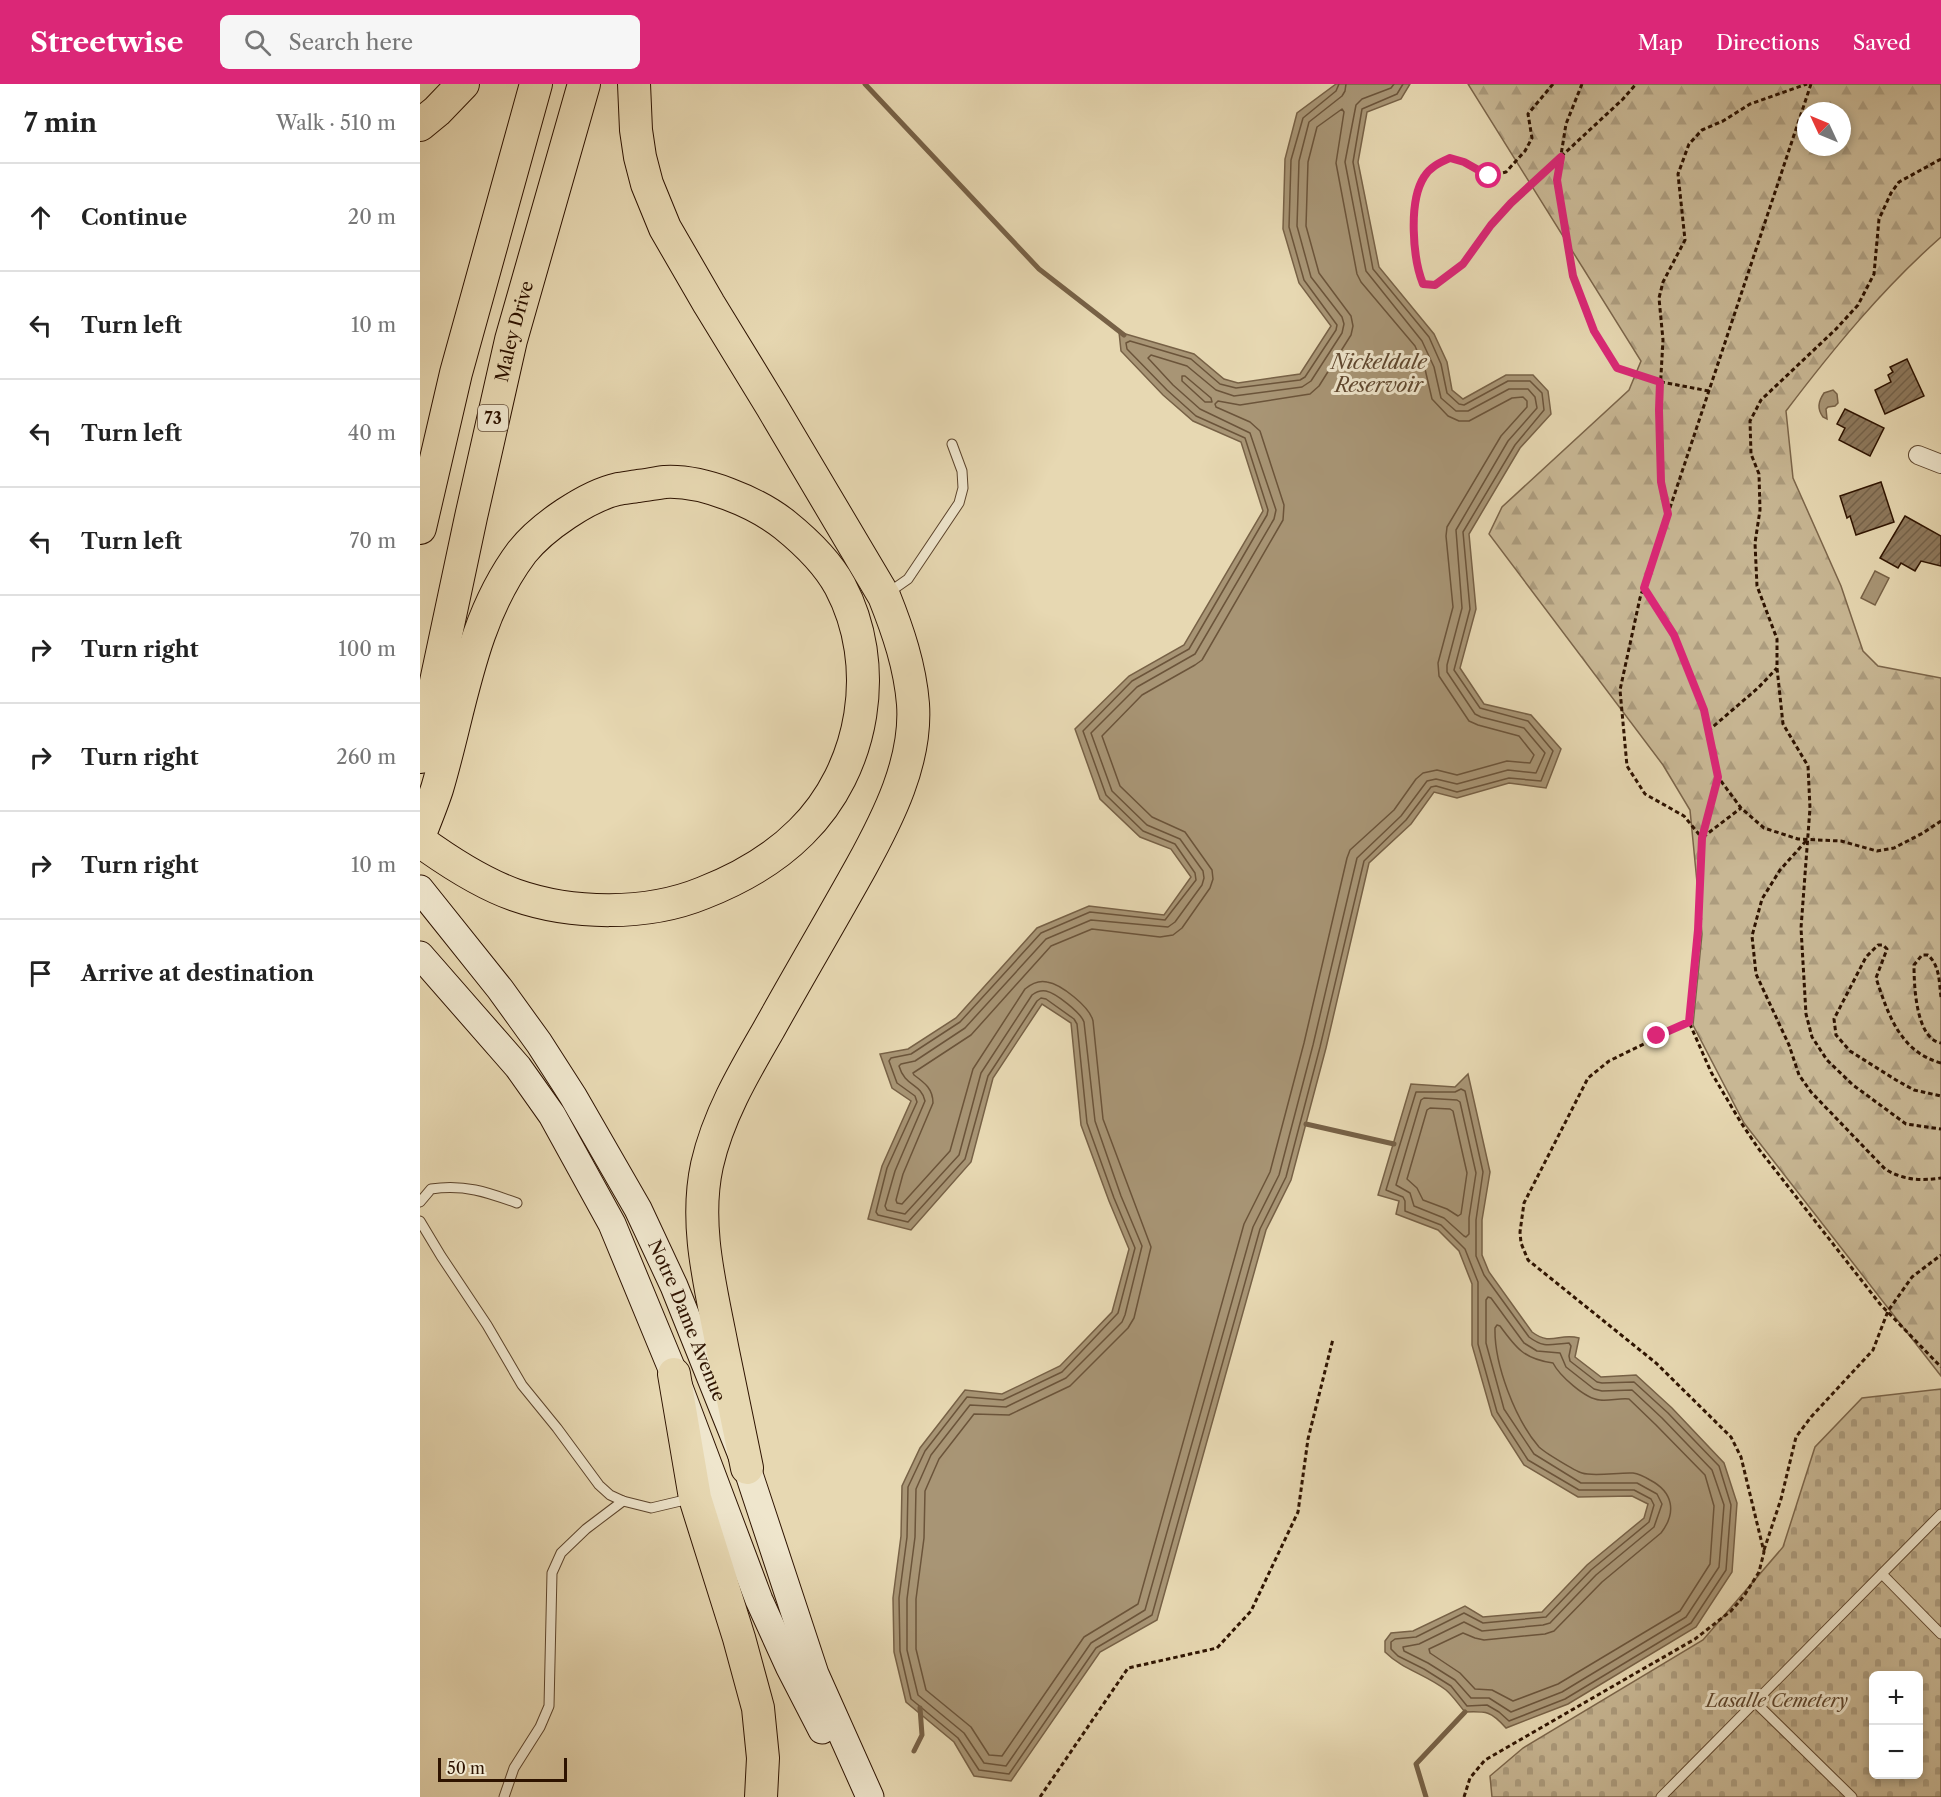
<!DOCTYPE html>
<html lang="en">
<head>
<meta charset="utf-8">
<style>
  :root { --surface:#fff; --page:#f6f6f6; --text:#222; --muted:#767676; --line:#e0e0e0; --accent:#db2777 }
  body { margin:0; font-family:"Libre Caslon Text",serif; background:var(--page); color:var(--text) }
  .controls { position:absolute; right:18px; bottom:18px; display:grid; overflow:hidden; border-radius:9px; box-shadow:0 3px 9px #0003 }
  .controls button { width:54px; height:54px; display:grid; place-items:center; padding:0; border:0; border-bottom:2px solid var(--line); background:var(--surface); color:var(--text); font:30px sans-serif }
  .compass { position:absolute; left:1377px; top:18px; width:54px; height:54px; border-radius:50%; background:var(--surface); box-shadow:0 3px 9px #0003; rotate:314deg }
  .scale { position:absolute; left:18px; bottom:15px; width:129px; box-sizing:border-box; padding-left:6px; border:3px solid #2e1300; border-top:0; font-size:16px; line-height:21px; white-space:nowrap; color:#2e1300; -webkit-text-stroke:4px #efe6cd; paint-order:stroke }
  .stop { position:absolute; width:18px; height:18px; margin:-14px; border:4px solid #db2777; border-radius:50%; background:#fff }
  .stop.end { background:#db2777; border-color:#fff; box-shadow:0 2px 6px #0008 }
  .list { margin:0; padding:0; list-style:none }
  h2 { display:flex; justify-content:space-between; align-items:center; height:78px; margin:0; padding:0 24px; font-size:26px }
  h2 small { font-size:20px; font-weight:400; color:var(--muted) }
  .list li { display:grid; grid-template-columns:39px 1fr auto; gap:18px; align-items:center; box-sizing:border-box; height:108px; padding:0 24px; border-top:2px solid var(--line) }
  .list b { display:block; font-size:22px; white-space:nowrap }
  .list em { font-size:20px; font-style:normal; color:var(--muted) }
  .icon { flex:none; width:33px; height:33px; fill:none; stroke:currentColor; stroke-width:2; stroke-linecap:round; stroke-linejoin:round }
  .map { position:relative; flex:none; width:1521px; height:1713px; overflow:hidden }
  header { display:flex; align-items:center; gap:36px; box-sizing:border-box; height:84px; padding:0 30px; background:var(--accent); color:#fff }
  header strong { font-size:28px }
  nav { display:flex; gap:33px; margin-inline-start:auto; font-size:21px }
  .search { width:420px; height:54px; background:var(--page); display:flex; align-items:center; gap:15px; box-sizing:border-box; padding:0 21px; border-radius:9px; color:var(--muted); font-size:22px }
  main { display:flex }
  aside { flex:1; background:var(--surface) }
  .map>svg:first-child { display:block }
</style>
</head>
<body>
<header>
<strong>Streetwise</strong>
<div class="search"><svg class="icon" aria-label="search" viewBox="0 0 24 24"><circle cx="10" cy="10" r="6"/><path d="M15 15l6 6"/></svg>Search here</div>
<nav><a>Map</a><a>Directions</a><a>Saved</a></nav>
</header>
<main>
<aside>
<h2>7 min<small>Walk · 510 m</small></h2>
<ul class="list">
<li><svg class="icon" aria-label="ahead" viewBox="0 0 24 24"><path d="M12 20V5M6 11l6-6 6 6"/></svg><div><b>Continue</b></div><em>20 m</em></li>
<li><svg class="icon" aria-label="left" viewBox="0 0 24 24"><path d="M17 20v-9H6M10 6l-5 5 5 5"/></svg><div><b>Turn left</b></div><em>10 m</em></li>
<li><svg class="icon" aria-label="left" viewBox="0 0 24 24"><path d="M17 20v-9H6M10 6l-5 5 5 5"/></svg><div><b>Turn left</b></div><em>40 m</em></li>
<li><svg class="icon" aria-label="left" viewBox="0 0 24 24"><path d="M17 20v-9H6M10 6l-5 5 5 5"/></svg><div><b>Turn left</b></div><em>70 m</em></li>
<li><svg class="icon" aria-label="right" viewBox="0 0 24 24"><path d="M7 20v-9h11M14 6l5 5-5 5"/></svg><div><b>Turn right</b></div><em>100 m</em></li>
<li><svg class="icon" aria-label="right" viewBox="0 0 24 24"><path d="M7 20v-9h11M14 6l5 5-5 5"/></svg><div><b>Turn right</b></div><em>260 m</em></li>
<li><svg class="icon" aria-label="right" viewBox="0 0 24 24"><path d="M7 20v-9h11M14 6l5 5-5 5"/></svg><div><b>Turn right</b></div><em>10 m</em></li>
<li><svg class="icon" aria-label="arrive" viewBox="0 0 24 24"><path d="M6 21V4h12l-3 4 3 4H6"/></svg><div><b>Arrive at destination</b></div></li>
</ul>
</aside>
<div class="map">
<svg width="1521" height="1713" viewBox="0 0 1521 1713">
  <defs>
    <pattern id="forest-firs" width="22" height="20" patternUnits="userSpaceOnUse" patternTransform="scale(1.5)"><rect width="22" height="20" fill="#c8b794"/><path d="M5 1l3.5 6h-7zM16 11l3.5 6h-7z" fill="#ac9c7e"/></pattern>
    <pattern id="cemetery-stones" width="16" height="16" patternUnits="userSpaceOnUse" patternTransform="scale(1.5)"><rect width="16" height="16" fill="#c8b794"/><path d="M2 7V4a2 2 0 0 1 4 0v3zM10 15v-3a2 2 0 0 1 4 0v3z" fill="#ac9c7e"/></pattern>
    <pattern id="building-hatch" width="6" height="6" patternUnits="userSpaceOnUse" patternTransform="scale(1.5)"><rect width="6" height="6" fill="#8e795d"/><path d="M-1 1l2-2M0 6l6-6M5 7l2-2" fill="none" stroke="#74624a"/></pattern>
  </defs>
  <rect width="100%" height="100%" fill="#e7d8b2"/>
  <filter id="stains"><feTurbulence type="fractalNoise" baseFrequency=".00333" numOctaves="4"/><feColorMatrix values="0 0 0 0 .2 0 0 0 0 .09 0 0 0 0 .02 0 0 0 .5 -.17"/></filter>
  <radialGradient id="worn" r=".72"><stop offset=".6" stop-color="#630" stop-opacity="0"/><stop offset="1" stop-color="#630" stop-opacity=".3"/></radialGradient>
  <!-- forest -->
  <path fill="url(#forest-firs)" stroke="#7b654a" stroke-width="1.5" fill-rule="evenodd" d="M1048,0h473v153c-58,51 -108,112 -155,174l7,67 48,108 22,65 15,15 63,12v698l-197,-253 -51,-98 9,-91 -12,-124 -27,-45 -174,-231 13,-27 127,-117 12,-29zM1386,27h36v36h-36z"/>
  <!-- cemetery -->
  <path fill="url(#cemetery-stones)" stroke="#7b654a" stroke-width="1.5" fill-rule="evenodd" d="M1521,1305v408h-449l-2,-21 33,-28 180,-108 80,-93 32,-100 47,-49zM1454,1592h44v98h-44z"/>
  <!-- water -->
  <g fill="#a89575" stroke="#776146" stroke-width="1.5">
    <polygon points="916,0 990,0 981,15 947,28 938,78 959,183 1014,250 1027,278 1032,306 1043,315 1086,291 1113,291 1128,307 1131,330 1100,364 1049,450 1056,525 1040,584 1064,620 1111,631 1141,665 1126,704 1089,699 1037,714 1014,708 991,740 949,779 906,964 871,1096 846,1146 737,1536 680,1568 591,1697 554,1692 534,1658 486,1618 474,1568 473,1514 481,1452 482,1402 500,1364 545,1306 582,1310 640,1282 692,1228 709,1165 689,1117 661,1041 651,939 622,920 573,994 551,1078 491,1146 448,1135 462,1082 491,1017 472,1004 460,970 488,965 536,934 617,844 669,822 744,831 771,793 751,765 720,753 680,715 655,645 709,592 764,561 843,427 821,358 773,337 743,311 701,267 699,248 774,270 804,295 818,299 880,290 911,242 879,199 863,145 865,75 877,29"/>
    <path d="M1413,306l4,4 1,9 -3,3 -7,1 -2,2 1,10 -4,-2c-6,-8 -5,-15 1,-24z"/>
    <polygon points="1455,487 1469,494 1455,521 1441,514"/>
    <path d="M1048,990l22,98 -8,48v35l7,17 43,60c20,15 27,0 47,6l-4,19 26,20 35,-2 36,33 52,55 13,40 -5,69 -36,55 -128,77 -62,24c-15,-17 -20,-17 -41,-16 -6,-7 -12,-16 -19,-22 -19,-15 -44,-21 -61,-38v-11l6,-8 22,-2 52,-25 18,11 59,-5 45,-47 57,-47 4,-14 -16,-8 -54,1 -54,-32 -32,-50 -20,-70v-61l-13,-33 -21,-21 -42,-16 3,-13 -21,-6 33,-111 44,3z"/>
  </g>
  <g fill="none" stroke-linecap="round" stroke-linejoin="round">
    <!-- shore -->
    <g stroke="#6b543a" stroke-width="1.5">
      <polyline points="919,0 916,7 883,34 871,76 869,143 884,196 917,241 916,246 885,293 880,296 816,304 800,300 771,275 710,257 706,259 707,265 747,306 776,332 825,354 848,426 847,431 769,565 712,597 663,647 686,711 723,747 755,760 775,789 776,796 745,836 670,828 621,849 540,938 491,970 471,974 469,977 477,999 495,1012 497,1018 467,1084 456,1128 458,1131 488,1138 545,1075 568,992 617,917 621,914 626,915 654,935 657,940 667,1039 694,1114 715,1164 698,1229 642,1288 583,1316 547,1313 505,1367 488,1403 487,1453 479,1514 480,1567 491,1615 538,1654 559,1686 589,1690 676,1564 732,1531 840,1145 866,1093 900,963 944,777 986,736 1011,703 1016,702 1037,708 1089,694 1121,697 1133,667 1108,637 1060,624 1034,586 1050,525 1043,448 1095,361 1124,326 1122,309 1110,297 1088,297 1044,321 1039,320 1027,309 1021,280 1009,253 953,185 933,78 942,25 977,10 983,0"/>
      <path d="M926,0l-1,7 -3,5 -33,26 -10,39 -2,65 14,51 31,40 2,7 -2,9 -31,48 -9,6 -68,9 -18,-6 -29,-24 -36,-11 -3,3 25,27 27,24 50,24 26,77 -2,9 -79,135 -58,33 -46,46 21,58 35,34 33,14 23,32 1,7 -2,7 -27,37 -7,5 -77,-7 -45,19 -81,89 -50,33 -14,3 -2,2c6,21 22,17 26,35l-30,70 -10,35 2,4 18,4 54,-59 22,-82 51,-78c4,-3 8,-5 14,-4 10,2 35,22 38,31l11,99 26,75 21,50 -17,69 -3,7 -56,56 -60,29 -36,-2 -39,50 -15,34 -1,48 -8,62v51l11,45 46,38 20,30 22,3 85,-123 54,-33 108,-383 26,-52 34,-130 44,-187 44,-42 26,-35 9,-2 21,5 51,-14 28,3 9,-20 -21,-25 -43,-11 -6,-3 -28,-42v-7l15,-57 -6,-78 52,-89 29,-33 -2,-11 -7,-8h-19l-41,22h-12l-15,-13 -7,-31 -12,-26 -56,-70 -21,-109 11,-57 6,-6 29,-11 3,-4"/>
      <path d="M922,25l2,3 -8,51 21,111 4,8 54,64 10,23 7,30 16,17 11,5h10l43,-23 11,-1 4,4v6l-26,29 -54,91 -1,9 7,71 -15,56 1,13 30,45 9,4 41,11 15,19 -4,8 -23,-2 -50,14 -20,-5 -14,3 -7,6 -22,31 -44,40 -3,8 -43,185 -34,129 -26,52 -106,380 -54,33 -82,119 -13,-1 -18,-28 -45,-37 -10,-41v-50l8,-61 1,-47 14,-32 35,-45 35,1 61,-29 58,-58 6,-10 17,-71 -48,-128 -10,-98c-3,-14 -32,-37 -46,-39 -9,-2 -16,2 -22,7l-52,80 -23,82 -48,53 -5,-1 -1,-3 7,-26 30,-71c0,-14 -8,-20 -19,-28l-1,-2 58,-38 80,-89 41,-17 68,8 13,-2 9,-7 28,-40 3,-9 -1,-9 -27,-38 -33,-15 -32,-31 -18,-50 40,-41 53,-30 7,-5 81,-140 1,-15 -24,-74 -10,-9 -34,-15 -1,-3 3,-3 22,4 70,-11 9,-8 32,-51 2,-9 -2,-10 -32,-43 -13,-47 2,-64 9,-35z"/>
      <polygon points="762,292 765,292 791,314 792,318 785,318 762,297"/>
      <path d="M1041,1005l4,2 18,81 -7,48v36l8,19 45,62c16,12 22,7 40,6l2,3 -2,10 1,5 27,21 5,1 32,-1 34,31 51,53 12,39 -5,65 -35,53 -126,76 -56,22 -10,-9 -12,-7 -20,1 -16,-20 -27,-17 -26,-13 -7,-7v-7l4,-3 21,-2 48,-24 19,10 63,-6 45,-47 58,-48 5,-17 -3,-6 -17,-9h-55l-51,-30 -31,-48 -19,-68v-62l-13,-33 -24,-24 -36,-14v-10l-2,-4 -17,-7 30,-98h39z"/>
      <polygon points="1004,1014 1037,1016 1040,1018 1056,1089 1049,1134 1049,1150 1046,1153 1044,1152 1024,1134 994,1122 990,1109 976,1101 1001,1016"/>
      <polygon points="1010,1024 1030,1025 1033,1027 1047,1089 1041,1130 1038,1132 1027,1125 1003,1116 997,1104 987,1095 1007,1026"/>
      <polygon points="1068,1213 1071,1214 1104,1259 1117,1267 1140,1269 1146,1283 1174,1305 1182,1307 1212,1306 1242,1334 1292,1386 1304,1421 1299,1483 1266,1533 1142,1608 1091,1628 1069,1614 1051,1614 1035,1596 1008,1579 984,1567 983,1563 999,1560 1044,1538 1062,1547 1123,1541 1130,1539 1176,1491 1234,1443 1242,1420 1237,1410 1217,1399 1161,1399 1114,1370 1084,1325 1066,1259 1066,1216"/>
      <path d="M1077,1241l3,1c16,22 24,33 53,37 6,12 32,36 47,37 10,1 19,-2 29,-1l27,26 49,50 9,31 -4,58 -30,47 -122,73 -45,17 -21,-11 -17,-1 -15,-16 -30,-20 -1,-4 34,-16 12,5 9,2 61,-6 9,-3 48,-49 59,-49c16,-21 12,-41 -11,-53 -5,-3 -10,-6 -17,-7 -13,-1 -39,4 -51,0 -7,-2 -38,-21 -43,-26 -24,-28 -45,-83 -44,-119z"/>
    </g>
    <!-- stream -->
    <g stroke="#776146" stroke-width="5">
      <polyline points="445,0 619,185 704,251"/>
      <polyline points="886,1040 974,1060"/>
      <polyline points="494,1667 502,1651 500,1624"/>
      <polyline points="1006,1713 996,1680 1045,1628"/>
    </g>
  </g>
  <!-- building -->
  <g fill="url(#building-hatch)" stroke="#2e1300" stroke-width="1.5">
    <polygon points="1487,275 1504,312 1465,330 1455,306 1471,298 1468,291 1473,288 1470,283"/>
    <polygon points="1425,325 1464,344 1450,372 1419,356 1425,344 1417,340"/>
    <polygon points="1461,398 1474,438 1436,451 1430,432 1427,434 1420,412"/>
    <polygon points="1485,432 1521,452 1521,482 1501,477 1495,487 1481,479 1478,484 1460,474"/>
  </g>
  <g fill="none" stroke-linecap="round" stroke-linejoin="round">
    <!-- service casing -->
    <g stroke="#5c442c" stroke-width="11">
      <g id="service">
        <polyline points="468,509 488,495 539,419 543,404 542,387 532,360"/>
        <path d="M0,1118l11,-13c33,-5 56,3 86,14"/>
        <polyline points="0,1137 21,1172 67,1241 102,1301 137,1344 179,1401 190,1411 203,1417 231,1424 269,1415"/>
        <polyline points="1462,1490 1521,1550"/>
        <polyline points="1335,1618 1432,1713"/>
        <polyline points="84,1713 94,1684 120,1643 129,1622 132,1489 141,1469 166,1445 203,1417"/>
        <polyline points="1241,1713 1521,1430"/>
      </g>
    </g>
    <!-- minor casing -->
    <g stroke="#5c442c" stroke-width="20">
      <polyline id="minor" points="1498,371 1521,380"/>
    </g>
    <!-- secondary casing -->
    <g stroke="#2e1300" stroke-width="29">
      <g id="secondary">
        <path id="s1" d="M0,805l80,100 39,54 34,53 65,113 36,77 73,182 68,206 55,123"/>
        <polyline points="0,871 98,983 132,1031 192,1140 254,1290 339,1516 369,1582 402,1646"/>
      </g>
    </g>
    <!-- trunk casing -->
    <g stroke="#2e1300" stroke-width="34">
      <g id="trunk">
        <path d="M214,0l2,46 4,27 7,27 18,44 44,76 63,103 112,189c14,35 26,70 29,108 4,57 -25,114 -52,163 -30,54 -62,108 -92,162 -25,43 -51,87 -62,136 -12,55 1,111 12,166 9,46 19,92 28,137"/>
        <polyline points="0,41 17,27 43,0"/>
        <polyline points="0,444 36,289 116,0"/>
        <path id="s2" d="M0,673l51,-240 40,-177 73,-256"/>
        <path d="M0,750c6,-15 12,-30 17,-45 24,-80 33,-168 85,-237 20,-25 65,-56 96,-63 6,-1 14,-2 20,-3 9,-1 18,-3 27,-4 38,-2 91,20 120,43 21,17 42,37 55,61 42,79 25,183 -39,246 -28,28 -62,47 -98,61 -56,23 -131,22 -188,2 -34,-12 -66,-33 -95,-54"/>
        <polyline points="254,1290 275,1414 319,1554 338,1624 343,1674 341,1713"/>
      </g>
    </g>
    <!-- path -->
    <g stroke="#2e1300" stroke-width="3" stroke-dasharray="4.5 3" stroke-linecap="butt">
      <path d="M1133,0l-25,30 4,24 -7,13 -19,21 -17,4 -25,-14 -14,-4c-11,5 -20,9 -26,19 -15,24 -11,82 -1,107l12,1 28,-21 28,-39 20,-22 112,-104 13,-15"/>
      <polyline points="1162,0 1146,40 1137,96 1153,192 1175,247 1197,284 1231,296 1289,307"/>
      <polyline points="1391,0 1220,514 1200,606 1207,682 1225,710 1264,732 1282,754 1277,846 1269,938 1291,988 1320,1037 1338,1064 1460,1220 1521,1283"/>
      <polyline points="1521,75 1479,98 1471,109 1459,135 1454,190 1438,221 1416,245 1341,316 1330,337 1331,370 1339,390 1340,426 1335,459 1337,502 1357,555 1357,584 1363,640 1388,682 1390,724 1381,844 1386,930 1392,953 1407,976 1433,1001 1486,1040 1521,1045"/>
      <polyline points="1248,430 1241,398 1239,326 1243,256 1239,214 1243,198 1265,156 1258,90 1269,60 1282,46 1303,37 1330,20 1387,0"/>
      <polyline points="1224,504 1255,551 1284,626 1298,693 1321,724 1344,744 1378,755 1421,757 1457,767 1474,764 1503,749 1521,737"/>
      <polyline points="1288,647 1338,604 1357,584"/>
      <polyline points="1283,753 1321,724"/>
      <polyline points="1282,754 1298,693"/>
      <path d="M1386,757l-26,29 -18,29 -10,37 4,38 33,71 10,30 12,17 74,77c18,11 35,12 56,9"/>
      <path d="M1521,913c-2,-15 -1,-31 -13,-42h-6l-8,10c0,21 2,74 27,78"/>
      <path d="M1521,979c-41,-11 -53,-49 -65,-85l11,-29 -4,-4h-5l-12,12 -32,62 2,16 14,16 46,29 18,10 27,6"/>
      <polyline points="1344,1466 1361,1415 1376,1353 1391,1333 1453,1266 1468,1227 1492,1193 1521,1171"/>
      <polyline points="620,1713 708,1584 797,1564 831,1527 878,1428 888,1355 913,1255"/>
      <polyline points="1044,1713 1050,1694 1065,1676 1275,1555 1311,1527 1324,1512 1339,1488 1344,1468 1321,1373 1311,1353 1236,1279 1108,1176 1101,1159 1100,1148 1104,1119 1168,994 1189,977 1269,938"/>
    </g>
    <!-- service -->
    <use href="#service" stroke="#efe6cd" stroke-width="9"/>
    <!-- minor -->
    <use href="#minor" stroke="#efe6cd" stroke-width="18"/>
    <!-- secondary -->
    <use href="#secondary" stroke="#efe6cd" stroke-width="27"/>
    <!-- trunk -->
    <use href="#trunk" stroke="#e7d8b2" stroke-width="32"/>
  </g>
  <g fill="none" stroke-linecap="round" stroke-linejoin="round">
    <!-- route -->
    <path stroke="#db2777" stroke-width="8" d="M1069,92l-25,-14 -14,-4c-11,5 -20,9 -26,19 -16,25 -11,82 -1,107l12,1 28,-21 28,-39 20,-22 50,-46 -4,23 16,96 21,55 23,37 43,14 -1,28 2,72 7,32 -24,74 30,47 30,75 14,67 -16,61 -4,92 -9,92 -32,14"/>
  </g>
  <g text-anchor="middle" dominant-baseline="central" stroke-width="6" stroke-linejoin="round" paint-order="stroke">
    <!-- shield labels -->
    <rect fill="#efe6cd" stroke="#68523e" stroke-width="1.5" x="58" y="321" width="30" height="26" rx="4.5"/>
    <g font-size="16" font-weight="bold" fill="#2e1300">
      <text x="73" y="334">73</text>
    </g>
    <!-- street labels -->
    <g font-size="18" fill="#2e1300" stroke="#efe6cd">
      <text stroke="none"><textPath href="#s2" startOffset="436">Maley Drive</textPath></text>
      <text stroke="none"><textPath href="#s1" startOffset="510">Notre Dame Avenue</textPath></text>
    </g>
    <!-- park labels -->
    <g font-size="18" font-style="italic" fill="#5c442c" stroke="#efe6cd">
      <text x="1357" y="1617">Lasalle Cemetery</text>
    </g>
    <!-- water labels -->
    <g font-size="20" font-style="italic" fill="#5f472f" stroke="#efe6cd">
      <text x="959" y="278">Nickeldale<tspan x="959" dy="23">Reservoir</tspan></text>
    </g>
  </g>
  <rect width="100%" height="100%" filter="url(#stains)"/>
  <rect width="100%" height="100%" fill="url(#worn)"/>
</svg>
<div class="controls">
<button>+</button>
<button>−</button>
</div>
<svg class="compass" viewBox="-18 -18 36 36"><path d="M0-13l5 13h-10z" fill="#e53935"/><path d="M0 13l5-13h-10z" fill="#767676"/></svg>
<div class="scale">50 m</div>
<div class="stop" style="left:1069px;top:92px"></div>
<div class="stop end" style="left:1237px;top:952px"></div>
</div>
</main>
</body>
</html>
